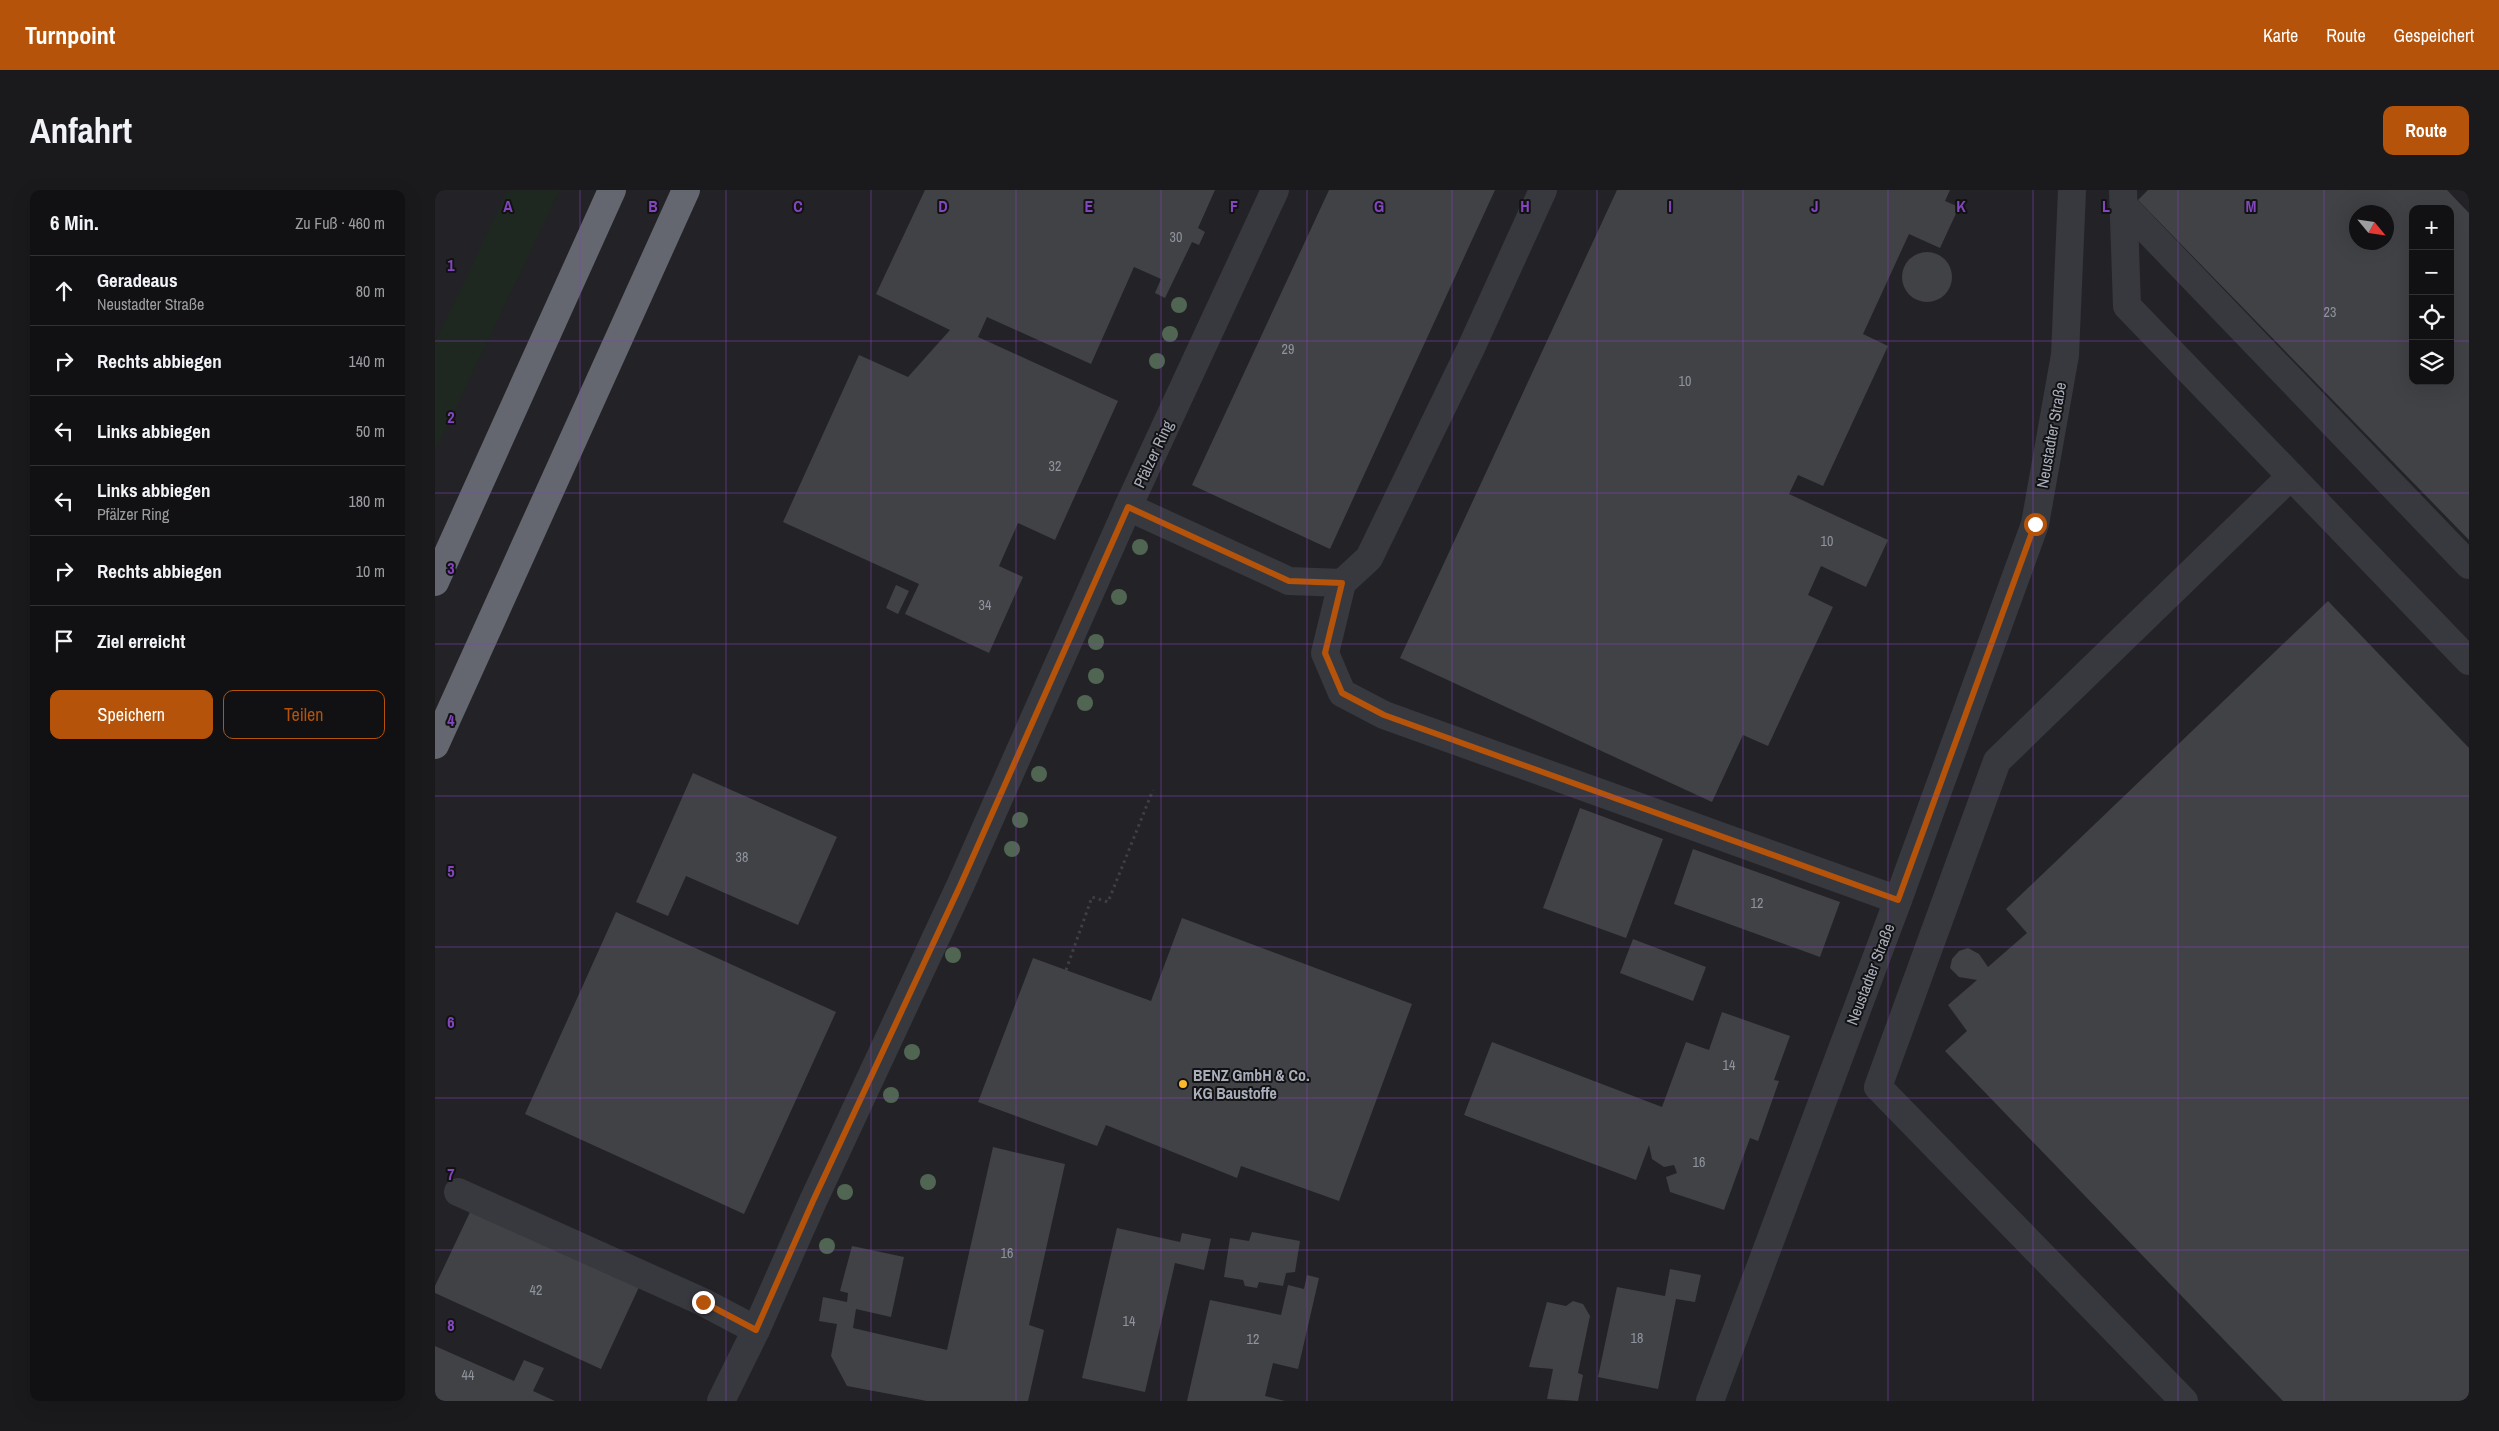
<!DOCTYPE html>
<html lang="de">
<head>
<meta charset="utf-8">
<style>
  :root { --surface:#111113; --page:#1a1a1c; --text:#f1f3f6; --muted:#9c9da0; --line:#303133; --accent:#b45309 }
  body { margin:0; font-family:"Archivo Narrow",sans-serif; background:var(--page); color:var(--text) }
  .controls { position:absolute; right:15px; top:15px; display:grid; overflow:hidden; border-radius:10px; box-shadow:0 5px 20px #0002 }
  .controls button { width:45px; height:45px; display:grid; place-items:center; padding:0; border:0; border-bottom:1px solid var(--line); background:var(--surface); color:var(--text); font:25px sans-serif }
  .compass { position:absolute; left:1914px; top:15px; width:45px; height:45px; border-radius:50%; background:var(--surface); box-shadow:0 5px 20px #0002; rotate:119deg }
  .stop { position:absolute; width:15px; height:15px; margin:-11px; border:4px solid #b45309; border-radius:50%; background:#fff }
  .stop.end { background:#b45309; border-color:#fff; box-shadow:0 1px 5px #0008 }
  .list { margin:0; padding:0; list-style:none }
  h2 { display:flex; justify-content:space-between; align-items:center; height:65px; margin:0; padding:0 20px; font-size:21px }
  h2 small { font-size:16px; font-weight:400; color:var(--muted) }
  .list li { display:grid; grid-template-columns:32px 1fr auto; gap:15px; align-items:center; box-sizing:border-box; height:70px; padding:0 20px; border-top:1px solid var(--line) }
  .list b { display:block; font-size:19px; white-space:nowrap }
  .list p { margin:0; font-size:16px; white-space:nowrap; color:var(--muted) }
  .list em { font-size:16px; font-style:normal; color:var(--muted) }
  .actions { display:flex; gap:10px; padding:15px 20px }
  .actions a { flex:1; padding:11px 0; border:1px solid var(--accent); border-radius:10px; text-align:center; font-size:18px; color:var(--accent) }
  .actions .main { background:var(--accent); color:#fff }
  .icon { flex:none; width:28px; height:28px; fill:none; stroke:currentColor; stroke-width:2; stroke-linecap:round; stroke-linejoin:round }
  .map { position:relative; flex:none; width:2034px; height:1211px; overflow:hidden; border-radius:10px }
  header { display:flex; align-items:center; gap:30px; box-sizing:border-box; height:70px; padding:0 25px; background:var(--accent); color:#fff }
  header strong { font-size:24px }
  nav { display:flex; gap:28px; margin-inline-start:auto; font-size:18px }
  .intro { display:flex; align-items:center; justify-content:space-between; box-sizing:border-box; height:120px; padding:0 30px }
  h1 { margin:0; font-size:35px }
  .button { padding:12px 22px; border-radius:10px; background:var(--accent); color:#fff; font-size:18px; font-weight:700 }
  main { display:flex; gap:30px; padding:0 30px }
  aside { flex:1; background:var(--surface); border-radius:10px; box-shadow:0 5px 20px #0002 }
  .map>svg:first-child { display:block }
</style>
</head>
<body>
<header>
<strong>Turnpoint</strong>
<nav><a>Karte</a><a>Route</a><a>Gespeichert</a></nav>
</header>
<div class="intro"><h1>Anfahrt</h1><a class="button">Route</a></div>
<main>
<aside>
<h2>6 Min.<small>Zu Fuß · 460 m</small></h2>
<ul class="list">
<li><svg class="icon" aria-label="ahead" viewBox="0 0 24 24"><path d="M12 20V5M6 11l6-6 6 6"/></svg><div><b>Geradeaus</b><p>Neustadter Straße</p></div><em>80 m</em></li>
<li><svg class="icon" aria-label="right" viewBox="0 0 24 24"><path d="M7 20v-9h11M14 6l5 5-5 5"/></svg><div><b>Rechts abbiegen</b></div><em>140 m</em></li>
<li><svg class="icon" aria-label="left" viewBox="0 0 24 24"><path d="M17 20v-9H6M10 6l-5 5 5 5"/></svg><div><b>Links abbiegen</b></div><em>50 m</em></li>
<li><svg class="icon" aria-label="left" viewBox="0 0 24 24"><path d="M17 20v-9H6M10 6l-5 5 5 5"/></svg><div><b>Links abbiegen</b><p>Pfälzer Ring</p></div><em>180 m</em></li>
<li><svg class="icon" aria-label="right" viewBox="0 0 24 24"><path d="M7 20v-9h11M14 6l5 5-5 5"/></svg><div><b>Rechts abbiegen</b></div><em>10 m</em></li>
<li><svg class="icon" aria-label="arrive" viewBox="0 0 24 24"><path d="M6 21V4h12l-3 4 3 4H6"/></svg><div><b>Ziel erreicht</b></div></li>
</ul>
<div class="actions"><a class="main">Speichern</a><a>Teilen</a></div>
</aside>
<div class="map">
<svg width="2034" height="1211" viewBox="0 0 2034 1211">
  <rect width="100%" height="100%" fill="#171719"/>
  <!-- built -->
  <path fill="#232327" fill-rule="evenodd" d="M0,0h2034v1211h-2034zM1978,19h37v172h-37zM1922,22h30v30h-30z"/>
  <!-- green -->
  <polygon fill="#1f2820" points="73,0 125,0 0,262 0,152"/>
  <!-- building -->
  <g fill="#414246" fill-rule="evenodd">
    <polygon points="490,0 780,0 763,38 770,42 764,55 757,52 730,108 720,103 726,89 699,77 656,174 552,127 543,147 683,211 620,350 583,333 564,376 588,387 554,463 470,424 484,394 348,332 424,165 473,187 515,140 441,104"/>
    <polygon points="894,0 1060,0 895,359 757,295"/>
    <polygon points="1182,0 1515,0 1510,11 1524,17 1505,58 1474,44 1428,144 1453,156 1388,296 1363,285 1354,304 1453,350 1431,397 1386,376 1373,405 1398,417 1333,556 1308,545 1277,612 965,468"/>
    <path d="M1713,0h299l22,23v327l-331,-340zM1978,19h37v172h-37zM1922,22h30v30h-30z"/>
    <circle cx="1492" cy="87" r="25"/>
    <polygon points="461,395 474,401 463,424 451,418"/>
    <polygon points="1893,411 2034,558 2034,1211 1848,1211 1510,861 1532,841 1513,815 1542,790 1524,787 1515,778 1517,769 1524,761 1533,758 1544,764 1553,777 1592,743 1571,719"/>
    <polygon points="258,583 402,647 363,735 251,686 233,726 201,712"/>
    <polygon points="1145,618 1228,649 1191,748 1108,718"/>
    <polygon points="1258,659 1405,712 1385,767 1239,714"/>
    <polygon points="181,722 401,822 309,1024 90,924"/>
    <polygon points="747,728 977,814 904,1011 806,976 802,988 671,935 662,956 543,912 598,768 716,811"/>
    <polygon points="1198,749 1271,777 1258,811 1185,783"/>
    <polygon points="1287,822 1355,846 1339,890 1344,891 1323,951 1315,948 1289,1020 1235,1002 1231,987 1242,983 1239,975 1229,977 1217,969 1214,955 1201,990 1029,925 1057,852 1227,917 1251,852 1274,860"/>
    <polygon points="558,957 630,974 594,1135 609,1140 593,1211 492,1211 412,1196 396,1166 402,1134 384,1131 388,1107 412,1112 413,1103 405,1101 417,1056 469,1067 456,1127 421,1119 418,1138 512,1160"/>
    <polygon points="36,1020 204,1097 166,1179 0,1103 0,1096"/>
    <polygon points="682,1038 745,1052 747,1043 776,1049 769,1080 740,1073 710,1202 647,1188"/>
    <polygon points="817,1042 865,1051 860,1082 851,1083 848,1096 824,1092 822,1098 810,1096 808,1090 789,1087 795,1048 814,1051"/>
    <polygon points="1235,1079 1266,1085 1260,1112 1241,1109 1223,1199 1163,1187 1182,1097 1230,1106"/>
    <polygon points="872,1085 884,1088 863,1179 838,1173 830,1206 850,1211 752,1211 775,1110 846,1125 853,1095 869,1099"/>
    <polygon points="1138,1111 1148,1114 1155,1126 1143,1183 1148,1185 1143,1211 1112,1209 1118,1179 1094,1177 1112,1112 1131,1116"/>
    <polygon points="0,1156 79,1191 89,1170 109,1178 98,1201 120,1211 0,1211"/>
  </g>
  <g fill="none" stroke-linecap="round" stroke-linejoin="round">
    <!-- path -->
    <polyline stroke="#3e4046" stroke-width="3" stroke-dasharray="2.5 4" stroke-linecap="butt" points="631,780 657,707 673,712 718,600"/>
    <!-- minor -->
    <g stroke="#38393f" stroke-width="28">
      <polyline points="1688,0 1692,116 2034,471"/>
      <polyline points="1689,16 2034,375"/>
      <polyline points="693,317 854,391 907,393 934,368 1036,158 1108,0"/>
      <polyline points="907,393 890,463 907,503 949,525 1463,710"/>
      <polyline points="23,1002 268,1112 321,1140"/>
      <polyline points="286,1211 321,1140 378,1011 525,696 693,317 840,0"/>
      <polyline points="1275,1211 1463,710 1600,334 1630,165 1637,0"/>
      <polyline points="1749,1211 1443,897 1562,571 1856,286"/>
    </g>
    <!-- highway -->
    <g stroke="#646770" stroke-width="28">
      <polyline points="0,392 177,0"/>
      <polyline points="0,555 251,0"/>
    </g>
  </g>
  <!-- trees -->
  <g fill="#506653">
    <circle cx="744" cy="115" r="8"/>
    <circle cx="735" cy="144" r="8"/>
    <circle cx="722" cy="171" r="8"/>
    <circle cx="705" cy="357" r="8"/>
    <circle cx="684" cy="407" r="8"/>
    <circle cx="661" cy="452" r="8"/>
    <circle cx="661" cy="486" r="8"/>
    <circle cx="650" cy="513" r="8"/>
    <circle cx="604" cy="584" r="8"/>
    <circle cx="585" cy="630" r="8"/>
    <circle cx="577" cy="659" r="8"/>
    <circle cx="518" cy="765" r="8"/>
    <circle cx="477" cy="862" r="8"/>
    <circle cx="456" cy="905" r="8"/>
    <circle cx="493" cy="992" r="8"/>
    <circle cx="410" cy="1002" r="8"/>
    <circle cx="392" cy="1056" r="8"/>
  </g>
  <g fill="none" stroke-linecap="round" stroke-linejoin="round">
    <!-- route -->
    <polyline stroke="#b45309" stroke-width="6" points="268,1112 321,1140 378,1011 525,696 693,317 854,391 907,393 890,463 907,503 949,525 1463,710 1600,334"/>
  </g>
  <!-- grid -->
  <path fill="none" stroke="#8446be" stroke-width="1" stroke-opacity="0.55" d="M145,0v1211M291,0v1211M436,0v1211M581,0v1211M726,0v1211M872,0v1211M1017,0v1211M1162,0v1211M1308,0v1211M1453,0v1211M1598,0v1211M1743,0v1211M1889,0v1211M0,151h1978M2015,151h19M0,303h2034M0,454h2034M0,606h2034M0,757h2034M0,908h2034M0,1060h2034"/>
  <!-- markers -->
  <circle fill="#fbba2d" stroke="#121214" stroke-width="2" cx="748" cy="894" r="5"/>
  <g text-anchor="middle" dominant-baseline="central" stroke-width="4" stroke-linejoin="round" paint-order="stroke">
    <!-- number labels -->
    <g font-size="14" fill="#8f939d">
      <text x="741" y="47">30</text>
      <text x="1895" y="122">23</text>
      <text x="853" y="159">29</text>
      <text x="1250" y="191">10</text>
      <text x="620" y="276">32</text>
      <text x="1392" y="351">10</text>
      <text x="550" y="415">34</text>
      <text x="307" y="667">38</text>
      <text x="1322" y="713">12</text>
      <text x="1294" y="875">14</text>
      <text x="1264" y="972">16</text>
      <text x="572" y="1063">16</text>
      <text x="101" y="1100">42</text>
      <text x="694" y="1131">14</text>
      <text x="1202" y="1148">18</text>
      <text x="818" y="1149">12</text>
      <text x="33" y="1185">44</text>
    </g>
    <!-- street labels -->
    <g font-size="16" fill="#a9aeba" stroke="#121214">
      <text transform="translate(1616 245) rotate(-80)">Neustadter Straße</text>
      <text transform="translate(718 264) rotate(-65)">Pfälzer Ring</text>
      <text transform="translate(1435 784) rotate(-69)">Neustadter Straße</text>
    </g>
    <!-- poi labels -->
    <g font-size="16" font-weight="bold" fill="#a9aeba" stroke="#121214" text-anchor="start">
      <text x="758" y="885">BENZ GmbH &amp; Co.<tspan x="758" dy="18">KG Baustoffe</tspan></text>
    </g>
  </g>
  <g font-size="16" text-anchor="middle" font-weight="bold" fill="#8446be" stroke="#121214" stroke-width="4" stroke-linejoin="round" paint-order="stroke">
    <text x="73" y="22">A</text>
    <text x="218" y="22">B</text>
    <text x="363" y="22">C</text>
    <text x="508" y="22">D</text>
    <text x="654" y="22">E</text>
    <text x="799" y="22">F</text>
    <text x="944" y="22">G</text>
    <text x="1090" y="22">H</text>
    <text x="1235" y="22">I</text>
    <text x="1380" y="22">J</text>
    <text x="1526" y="22">K</text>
    <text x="1671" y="22">L</text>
    <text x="1816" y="22">M</text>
    <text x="16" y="81">1</text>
    <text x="16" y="233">2</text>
    <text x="16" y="384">3</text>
    <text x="16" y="536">4</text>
    <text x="16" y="687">5</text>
    <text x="16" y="838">6</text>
    <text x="16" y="990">7</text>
    <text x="16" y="1141">8</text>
  </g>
</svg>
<div class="controls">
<button>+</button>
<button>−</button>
<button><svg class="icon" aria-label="locate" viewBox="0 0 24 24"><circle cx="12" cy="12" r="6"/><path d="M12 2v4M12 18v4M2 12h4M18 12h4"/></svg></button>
<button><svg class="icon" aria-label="layers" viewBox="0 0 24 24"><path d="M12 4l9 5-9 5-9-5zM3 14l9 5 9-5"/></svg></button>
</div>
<svg class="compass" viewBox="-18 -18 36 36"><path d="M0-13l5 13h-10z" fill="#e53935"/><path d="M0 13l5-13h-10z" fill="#9c9da0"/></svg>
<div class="stop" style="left:1600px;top:334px"></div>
<div class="stop end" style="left:268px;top:1112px"></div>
</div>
</main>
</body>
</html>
